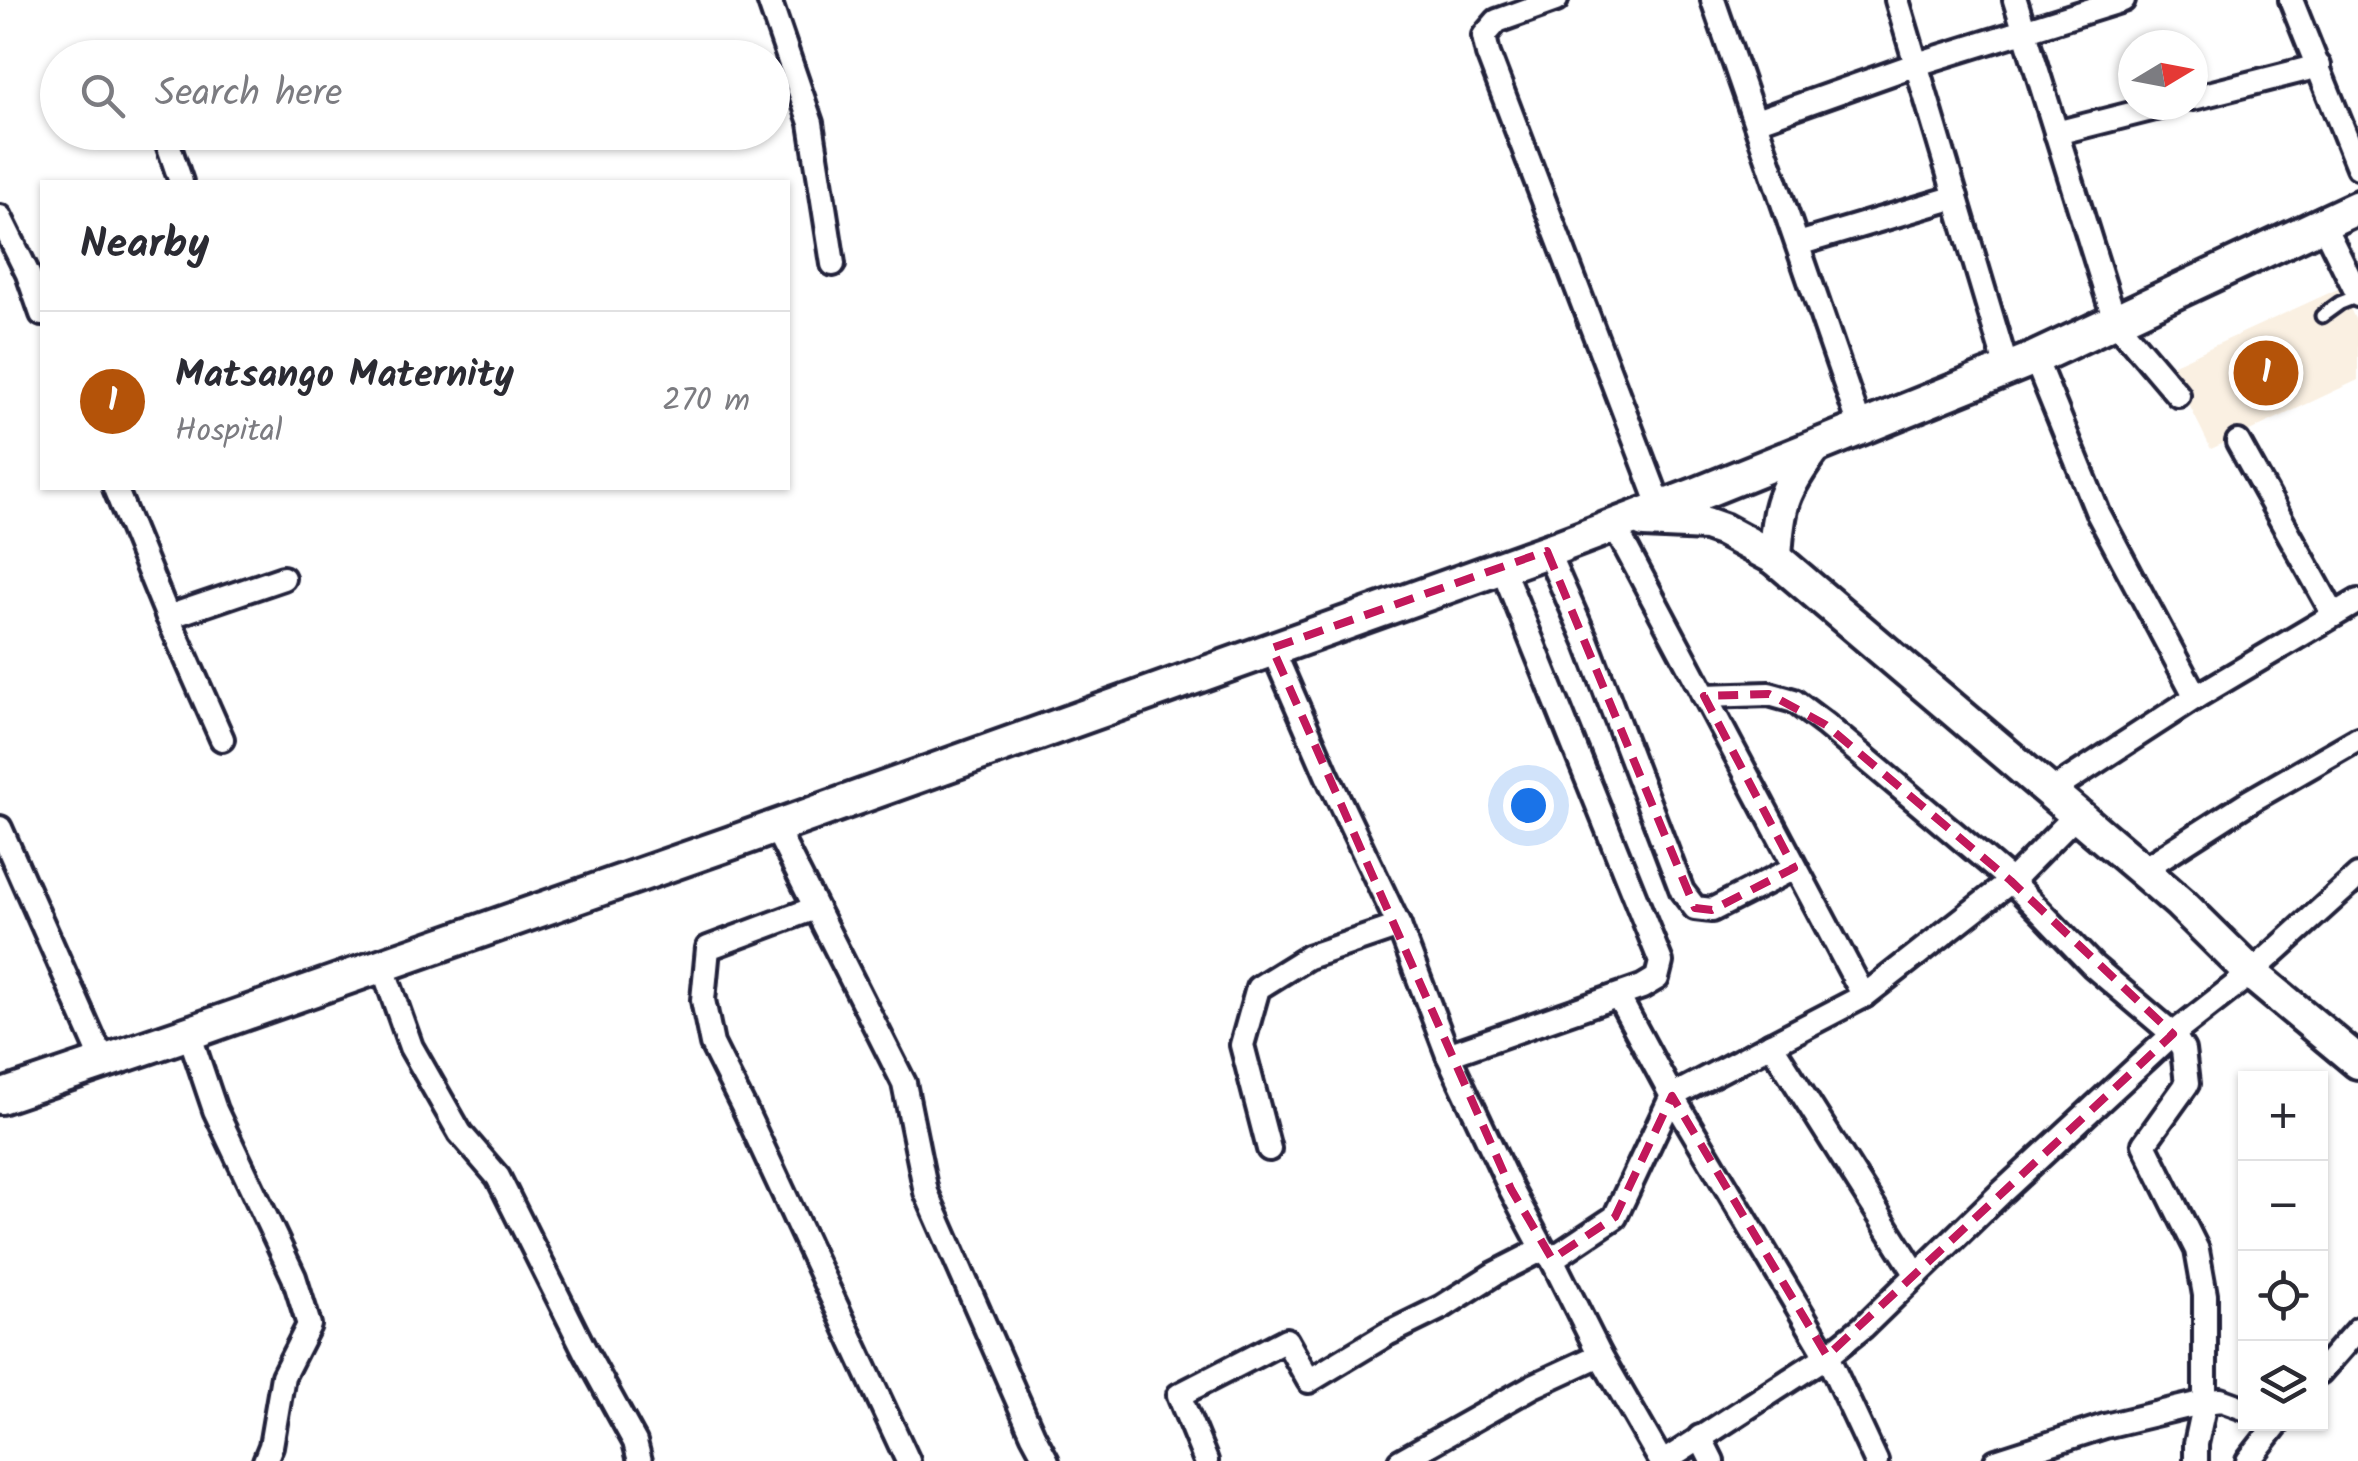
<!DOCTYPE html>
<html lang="en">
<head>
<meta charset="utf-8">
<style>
  :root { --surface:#fff; --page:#f2f2f3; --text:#2b2b33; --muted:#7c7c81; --line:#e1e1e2; --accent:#b45309 }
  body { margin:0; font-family:Kalam,sans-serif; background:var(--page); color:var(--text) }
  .controls { position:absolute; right:30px; bottom:30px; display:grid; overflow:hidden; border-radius:0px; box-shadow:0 2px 8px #0004 }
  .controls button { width:90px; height:90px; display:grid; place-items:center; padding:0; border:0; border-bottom:2px solid var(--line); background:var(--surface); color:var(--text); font:50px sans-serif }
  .compass { position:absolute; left:2118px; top:30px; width:90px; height:90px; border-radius:50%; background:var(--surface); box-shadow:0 2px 8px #0004; rotate:80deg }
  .you { position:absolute; left:1528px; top:805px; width:35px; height:35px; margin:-25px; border:8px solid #fff; border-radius:50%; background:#1a73e8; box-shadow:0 0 0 15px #1a73e833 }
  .badge { display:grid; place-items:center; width:65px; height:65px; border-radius:50%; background:var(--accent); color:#fff; font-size:32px; font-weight:700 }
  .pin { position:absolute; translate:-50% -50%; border:5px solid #fff; box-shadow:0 2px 10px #0006 }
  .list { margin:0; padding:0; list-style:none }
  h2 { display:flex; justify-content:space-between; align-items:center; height:130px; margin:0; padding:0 40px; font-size:42px }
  h2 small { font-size:32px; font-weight:400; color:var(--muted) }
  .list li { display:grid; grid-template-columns:65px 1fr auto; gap:30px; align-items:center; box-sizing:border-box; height:180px; padding:0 40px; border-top:2px solid var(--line) }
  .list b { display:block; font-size:38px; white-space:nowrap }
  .list p { margin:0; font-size:32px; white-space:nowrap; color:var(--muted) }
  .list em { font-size:32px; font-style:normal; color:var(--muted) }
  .icon { flex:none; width:55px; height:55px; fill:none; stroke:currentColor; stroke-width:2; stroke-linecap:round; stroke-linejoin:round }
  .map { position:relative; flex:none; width:2358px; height:1461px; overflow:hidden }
  .search { position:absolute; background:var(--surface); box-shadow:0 2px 8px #0004; left:40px; top:40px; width:750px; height:110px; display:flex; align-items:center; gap:25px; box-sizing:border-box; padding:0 35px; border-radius:55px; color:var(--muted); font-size:38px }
  .panel { position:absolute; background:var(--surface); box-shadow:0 2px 8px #0004; left:40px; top:180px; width:750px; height:310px; border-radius:0px }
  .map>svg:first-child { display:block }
</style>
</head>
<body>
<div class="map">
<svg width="2358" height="1461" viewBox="0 0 2358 1461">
  <rect width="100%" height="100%" fill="#fff"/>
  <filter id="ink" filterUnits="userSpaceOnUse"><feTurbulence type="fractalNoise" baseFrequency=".01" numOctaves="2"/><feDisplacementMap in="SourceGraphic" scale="20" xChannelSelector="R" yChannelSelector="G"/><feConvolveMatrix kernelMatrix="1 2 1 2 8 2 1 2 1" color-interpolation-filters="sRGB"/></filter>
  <g filter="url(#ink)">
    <!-- built -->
    <polygon fill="#faf0e2" points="2340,288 2358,325 2358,380 2211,449 2170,366"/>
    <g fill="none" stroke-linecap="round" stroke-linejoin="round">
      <!-- lane casing -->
      <g stroke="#22223b" stroke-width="19">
        <polyline id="lane" points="2322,316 2340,303 2358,296"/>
      </g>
      <!-- street casing -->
      <g stroke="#22223b" stroke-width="30">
        <g id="street">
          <polyline points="769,0 811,123 833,264"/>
          <polyline points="1556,0 1497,21 1484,36 1488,54 1661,508"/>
          <polyline points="1713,0 1861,429"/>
          <polyline points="1897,0 2007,369"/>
          <polyline points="2015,0 2115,321 2178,395"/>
          <polyline points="2291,0 2358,167"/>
          <polyline points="2193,98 2319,66"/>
          <polyline points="1756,121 1917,64 2123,0"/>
          <polyline points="164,132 181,182"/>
          <polyline points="2056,133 2167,105"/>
          <polyline points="0,217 28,274 42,314"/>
          <polyline points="2323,224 2358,295"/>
          <polyline points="1798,244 1956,197"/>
          <polyline points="2035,358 2098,513 2196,697"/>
          <polyline points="2238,442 2334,615"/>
          <polyline points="115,488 168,617 222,739"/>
          <polyline points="1614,525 1864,996"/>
          <polyline points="1547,551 1587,642 1682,891 1695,908 1712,910 1794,868"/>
          <polyline points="168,617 283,578"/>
          <polyline points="1704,696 1769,694 1794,701 1826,725 2011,881 2093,966 2173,1034 2183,1050 2187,1084 2144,1144 2197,1250 2205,1295 2205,1402 2196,1444 2196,1461"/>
          <polyline points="2050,792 2196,697 2358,601"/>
          <polyline points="775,827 904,1083 926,1192 1033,1435 1047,1461"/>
          <polyline points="0,828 103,1061"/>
          <polyline points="2142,870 2250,801 2358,739"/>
          <polyline points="815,908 708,948 703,1000 712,1044 745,1110 908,1461"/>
          <polyline points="1399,926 1448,1055 1511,1189 1543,1249 1552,1259 1600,1355 1661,1461"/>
          <polyline points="382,965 411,1047 460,1133 498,1177 586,1353 635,1442 640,1461"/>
          <polyline points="1618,996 1672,1096 1827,1356 1876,1461"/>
          <polyline points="189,1033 215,1110 294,1277 309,1325 283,1376 271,1446 265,1461"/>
          <polyline points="1771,1044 1917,1275"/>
          <polyline points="1448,1055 1642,987 1657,978 1661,962 1502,567"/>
          <polyline points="1269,1149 1242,1045 1258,988 1308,957 1399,926 1327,775 1272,648"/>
          <polyline points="1552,1259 1615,1217 1672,1096 1864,996 2011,881 2076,815"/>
          <polyline points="2320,1372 2358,1329"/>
          <polyline points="1700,1437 1712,1461"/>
          <polyline points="1206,1461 1179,1395 1286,1340 1309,1381 1387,1334 1442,1307 1494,1274 1543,1249"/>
          <polyline points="1400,1461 1533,1386 1600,1355"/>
          <polyline points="1665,1461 1827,1356 1863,1327 2001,1193 2173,1034 2251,973 2358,876"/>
          <polyline points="1996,1461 2105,1426 2205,1402 2221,1400 2246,1409"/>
          <polyline points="2248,1461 2277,1424"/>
        </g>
      </g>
      <!-- secondary casing -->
      <g stroke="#22223b" stroke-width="40">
        <g id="secondary">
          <polyline points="1644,521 1706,524 1723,530 1775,558 2142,870 2180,903 2251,973 2358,1062"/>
          <path d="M1775,558c3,-53 7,-67 39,-110"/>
          <polyline points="0,1097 189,1033 731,843 1558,547 1700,493 2035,358 2358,207"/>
        </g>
      </g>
      <!-- lane -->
      <use href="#lane" stroke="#fff" stroke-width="11"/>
      <!-- street -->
      <use href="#street" stroke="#fff" stroke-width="22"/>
      <!-- secondary -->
      <use href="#secondary" stroke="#fff" stroke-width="32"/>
    </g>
  </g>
  <!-- marked area -->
  <path fill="none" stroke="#c2185b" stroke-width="8" stroke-dasharray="20 12" stroke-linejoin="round" d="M1547,551l148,357 17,2 82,-42 -90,-172 65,-2 57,31 185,156 162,153 -346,322 -155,-260 -57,121 -63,42 -41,-70 -239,-541z"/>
</svg>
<div class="controls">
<button>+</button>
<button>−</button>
<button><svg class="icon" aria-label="locate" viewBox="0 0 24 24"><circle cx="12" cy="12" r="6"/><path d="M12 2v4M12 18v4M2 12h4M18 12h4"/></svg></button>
<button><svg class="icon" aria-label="layers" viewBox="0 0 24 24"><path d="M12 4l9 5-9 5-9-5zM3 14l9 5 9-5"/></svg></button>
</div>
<svg class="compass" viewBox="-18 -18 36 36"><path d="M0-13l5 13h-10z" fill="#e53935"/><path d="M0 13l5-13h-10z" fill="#7c7c81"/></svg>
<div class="you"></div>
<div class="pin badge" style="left:2266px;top:373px">1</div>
<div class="search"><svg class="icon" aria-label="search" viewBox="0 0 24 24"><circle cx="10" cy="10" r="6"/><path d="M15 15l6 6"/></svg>Search here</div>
<section class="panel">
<h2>Nearby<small></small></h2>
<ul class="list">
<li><span class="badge">1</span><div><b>Matsango Maternity</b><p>Hospital</p></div><em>270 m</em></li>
</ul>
</section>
</div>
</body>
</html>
